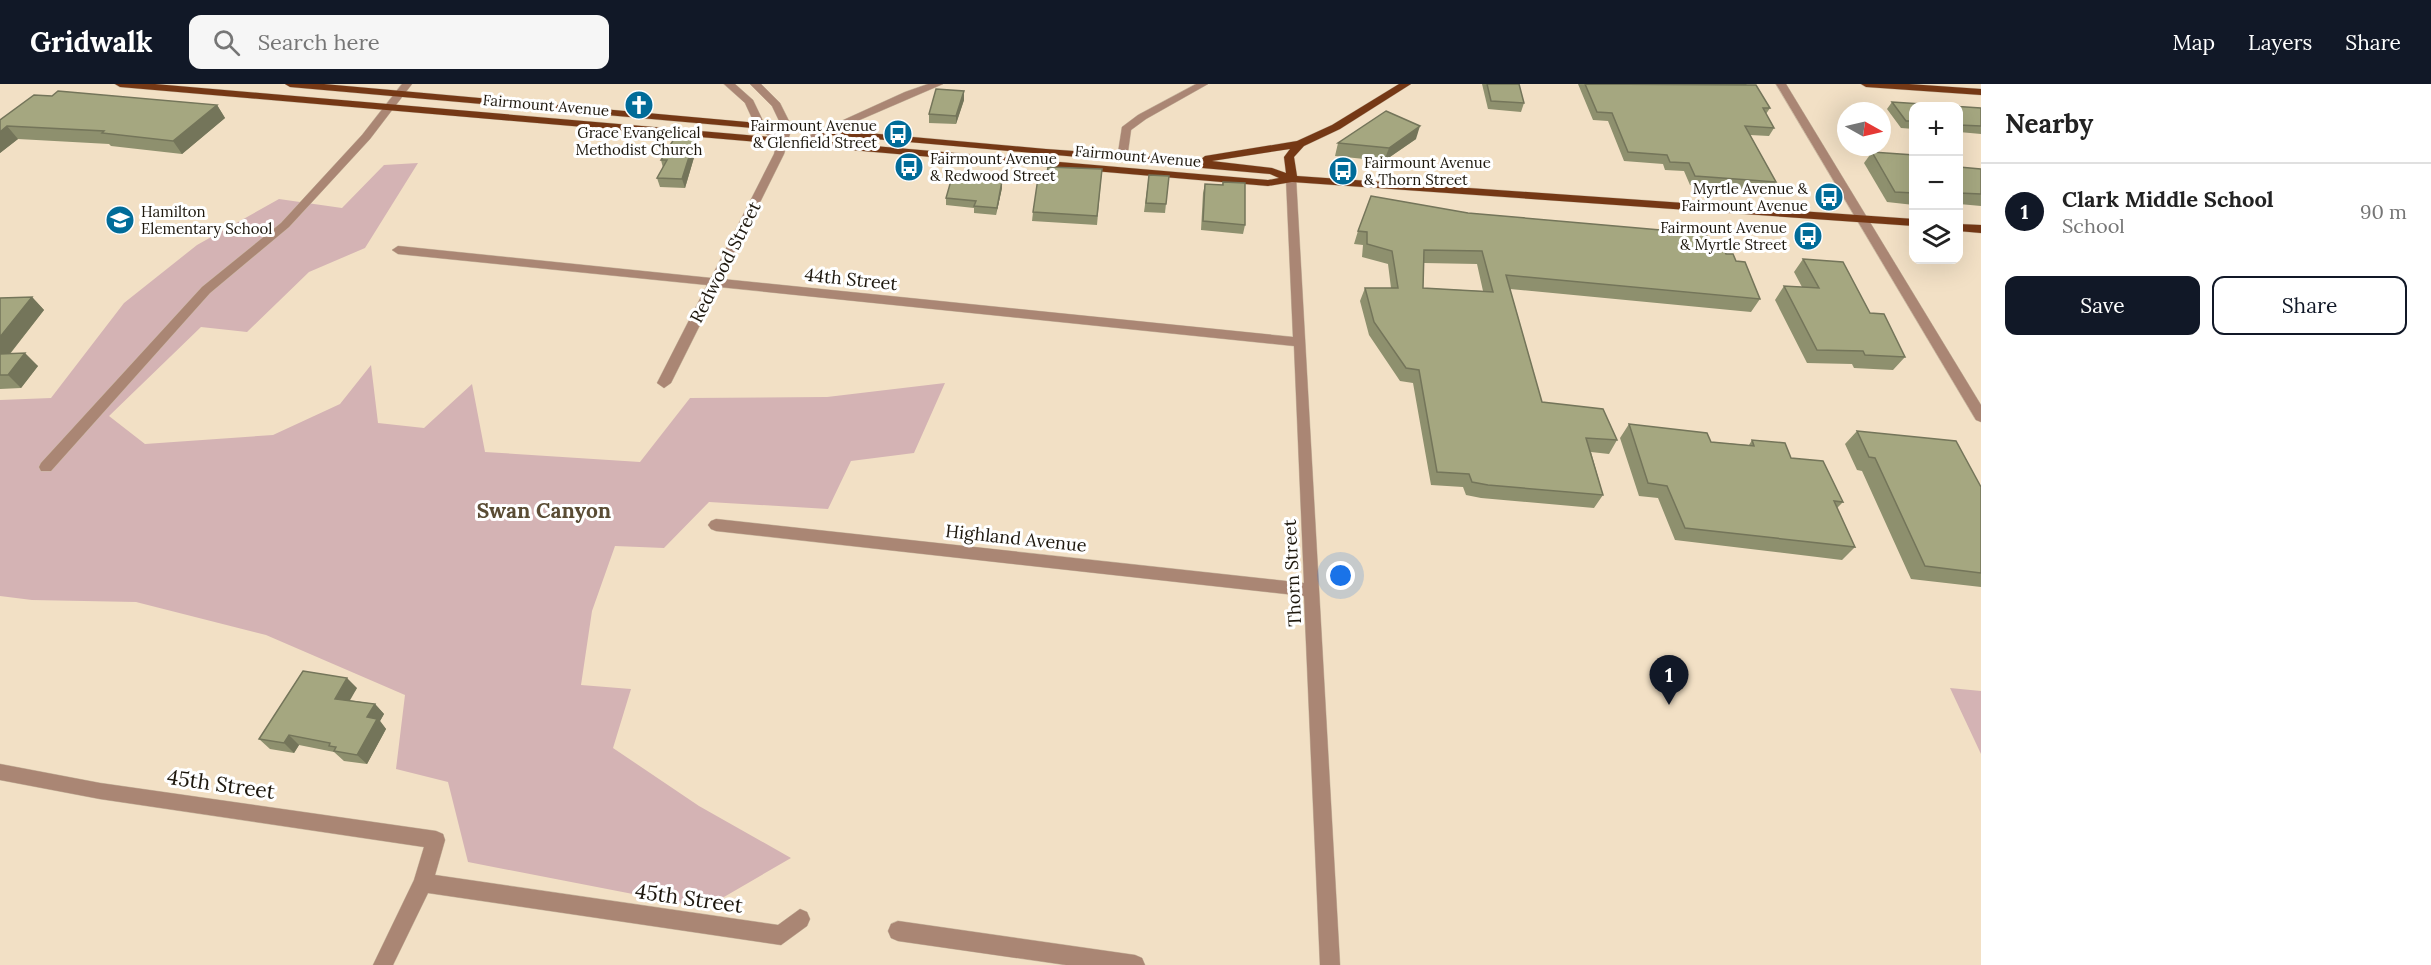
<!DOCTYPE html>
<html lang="en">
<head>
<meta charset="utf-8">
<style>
  :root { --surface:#fff; --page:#f6f6f6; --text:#222; --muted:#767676; --line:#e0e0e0; --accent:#111827 }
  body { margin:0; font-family:Lora,serif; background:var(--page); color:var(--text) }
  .controls { position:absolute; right:18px; top:18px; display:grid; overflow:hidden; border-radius:12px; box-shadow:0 6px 24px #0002 }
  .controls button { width:54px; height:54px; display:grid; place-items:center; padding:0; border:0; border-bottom:2px solid var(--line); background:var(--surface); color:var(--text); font:30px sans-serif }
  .compass { position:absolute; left:1837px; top:18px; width:54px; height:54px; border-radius:50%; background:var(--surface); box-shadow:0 6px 24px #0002; rotate:98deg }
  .you { position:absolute; left:1341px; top:492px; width:21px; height:21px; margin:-15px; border:4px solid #fff; border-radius:50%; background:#1a73e8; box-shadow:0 0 0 9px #1a73e833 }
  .badge { display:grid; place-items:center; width:39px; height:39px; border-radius:50%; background:var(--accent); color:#fff; font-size:20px; font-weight:700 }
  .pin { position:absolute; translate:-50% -50px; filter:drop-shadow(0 2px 3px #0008) }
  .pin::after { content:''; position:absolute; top:32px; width:21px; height:18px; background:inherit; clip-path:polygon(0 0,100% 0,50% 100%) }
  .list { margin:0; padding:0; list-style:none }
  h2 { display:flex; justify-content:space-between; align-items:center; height:78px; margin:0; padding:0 24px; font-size:26px }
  h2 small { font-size:20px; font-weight:400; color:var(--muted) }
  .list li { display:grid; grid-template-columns:39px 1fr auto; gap:18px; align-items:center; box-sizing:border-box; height:96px; padding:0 24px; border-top:2px solid var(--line) }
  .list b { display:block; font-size:22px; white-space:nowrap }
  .list p { margin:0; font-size:20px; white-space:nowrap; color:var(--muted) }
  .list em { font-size:20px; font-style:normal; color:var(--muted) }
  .actions { display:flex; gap:12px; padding:18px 24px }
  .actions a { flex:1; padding:14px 0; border:2px solid var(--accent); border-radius:12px; text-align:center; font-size:21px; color:var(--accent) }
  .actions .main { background:var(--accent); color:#fff }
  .icon { flex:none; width:33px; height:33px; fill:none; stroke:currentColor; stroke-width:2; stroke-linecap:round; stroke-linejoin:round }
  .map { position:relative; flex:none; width:1981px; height:881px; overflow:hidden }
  header { display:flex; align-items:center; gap:36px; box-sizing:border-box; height:84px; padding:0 30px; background:var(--accent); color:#fff }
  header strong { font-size:28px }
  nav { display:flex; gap:33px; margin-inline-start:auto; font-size:21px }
  .search { width:420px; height:54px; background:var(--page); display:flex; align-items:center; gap:15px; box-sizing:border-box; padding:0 21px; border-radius:12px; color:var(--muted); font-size:22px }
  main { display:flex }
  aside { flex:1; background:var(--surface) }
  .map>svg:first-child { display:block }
</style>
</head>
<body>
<header>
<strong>Gridwalk</strong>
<div class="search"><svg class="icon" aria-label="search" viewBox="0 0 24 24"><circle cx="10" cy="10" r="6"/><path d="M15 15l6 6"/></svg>Search here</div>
<nav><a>Map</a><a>Layers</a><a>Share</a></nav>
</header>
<main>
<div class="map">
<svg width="1981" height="881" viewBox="0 0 1981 881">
  <rect width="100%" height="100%" fill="#f2e0c5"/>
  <!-- green -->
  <g fill="#d4b3b4">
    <polygon points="418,79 365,164 309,188 247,248 201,243 109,332 145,360 273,351 340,320 371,281 378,339 424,344 472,300 485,368 640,378 690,314 827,313 945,299 914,369 851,377 828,425 709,418 664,464 615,462 592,527 581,601 631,605 613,664 699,722 791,774 705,824 468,778 448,698 396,685 405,611 266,551 136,518 32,516 0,512 0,316 51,314 124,219 197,161 279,115 342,124 384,81"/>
    <polygon points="1950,604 1981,607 1981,670"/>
  </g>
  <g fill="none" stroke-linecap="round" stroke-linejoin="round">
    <!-- minor casing -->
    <g stroke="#ccbca4" stroke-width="1">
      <g id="minor">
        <polygon points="402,0 412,0 370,55 289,143 210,209 51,387 41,387 39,383 41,379 202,203 281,139 362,51"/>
        <polygon points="724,0 735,0 753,16 764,39 780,50 782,43 772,22 750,0 761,0 780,19 792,43 784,70 722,195 1293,253 1286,95 1292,92 1296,93 1340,881 1320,881 1304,512 716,447 711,445 708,441 711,437 716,435 1304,499 1294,262 719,203 671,299 664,304 657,299 707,201 398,170 392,166 398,162 711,194 774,70 777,58 756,43 745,19"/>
        <polygon points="928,0 943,0 804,60 796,60 795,58 905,8"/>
        <polygon points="1196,0 1208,0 1146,35 1131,46 1127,75 1122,78 1118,77 1117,75 1122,43 1138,31"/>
        <polygon points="1776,0 1786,0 1981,321 1981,338 1976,336"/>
        <polygon points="0,680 100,699 436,747 443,750 445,756 435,791 778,841 800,825 807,828 810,835 807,842 781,861 428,809 393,881 373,881 414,796 424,763 100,715 0,696"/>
        <polygon points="898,837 1135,871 1142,874 1145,881 1066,881 898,857 891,854 888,847 891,840"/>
      </g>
    </g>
    <!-- major casing -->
    <g stroke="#ccbca4" stroke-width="1">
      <g id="major">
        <path d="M115,0h40l1113,96 11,-2 -9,-4 -980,-87 -5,-3h39l722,65 154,11 5,-4 92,-15 35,-16 67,-41h12l-71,45 -36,17 -10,11 3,19 617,43v7l-622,-44 -24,4 -1148,-99zM1290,65l-6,8 2,16 -14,-5 -60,-7z"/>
        <polygon points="1861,0 1909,0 1981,5 1981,11 1866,3"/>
        <polygon points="1958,140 1981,141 1981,149 1958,147"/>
      </g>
    </g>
    <!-- minor -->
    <use href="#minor" fill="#aa8674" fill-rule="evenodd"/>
    <!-- major -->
    <use href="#major" fill="#753815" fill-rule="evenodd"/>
  </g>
  <!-- wall -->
  <g fill="#8e906e" fill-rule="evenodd">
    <polygon points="1482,0 1519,0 1524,19 1521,28 1488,25"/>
    <polygon points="1578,0 1746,0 1770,24 1766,30 1774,44 1769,52 1750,51 1776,98 1770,107 1690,101 1684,87 1665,86 1663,80 1624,77 1608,37 1593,36"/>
    <polygon points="964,7 964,16 956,40 929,39 929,30"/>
    <polygon points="1892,18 1981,24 1981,50 1959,48 1959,22 1914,22 1914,45 1901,44 1887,25"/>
    <polygon points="217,21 225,34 182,70 111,62 109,60 18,55 0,69 0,36"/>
    <polygon points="1416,55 1384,77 1335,72 1338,59"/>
    <polygon points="698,60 685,104 660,103 657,94 663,84 661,76"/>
    <polygon points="1872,68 1914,71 1914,121 1887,118 1864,79"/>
    <polygon points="1959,83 1981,85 1981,122 1959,120"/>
    <polygon points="1102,85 1097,141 1032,137 1033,128 1046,95"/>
    <polygon points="1149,91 1169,92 1165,129 1144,128"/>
    <polygon points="1002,97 1002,104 996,131 974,129 974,124 946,121 946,114"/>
    <polygon points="1223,98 1245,141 1243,150 1201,146 1203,109 1205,100 1222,101"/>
    <path d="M1468,129l241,28 27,20 24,38 -9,13 -241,-23 32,113 75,38 -8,14 -18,-2 12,43 -9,13 -113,-10 -15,-3 -3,-8 -32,-2 -18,-102 -13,-2 -31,-46 -9,-34 5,-13h26l-3,-24 -26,-7 1,-12 -9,-1 4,-13zM1424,179l53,1 6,27 -60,-3z"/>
    <polygon points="1803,175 1870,229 1905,273 1893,286 1854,284 1852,280 1807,279 1775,216 1784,202 1802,203 1794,188"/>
    <polygon points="32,213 44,226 10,270 38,282 21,304 0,305 0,214"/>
    <polygon points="1629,340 1711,358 1749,361 1752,356 1791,374 1843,418 1837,424 1855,463 1842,476 1675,456 1658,414 1639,412 1620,354"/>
    <polygon points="1857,347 1981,403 1981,503 1911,495 1862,387 1857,386 1845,360"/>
    <polygon points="357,604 349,616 375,620 384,630 380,637 386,645 367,680 344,677 334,668 299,661 294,669 270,665 259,655"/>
  </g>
  <!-- shaded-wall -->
  <g fill="#74755a">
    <polygon points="964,7 964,16 956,40 956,32"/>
    <polygon points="217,21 225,34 182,70 173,57"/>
    <polygon points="7,42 18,55 0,69 0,48"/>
    <polygon points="1420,42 1416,55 1384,77 1389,64"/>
    <polygon points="696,51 698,60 685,104 682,95"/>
    <polygon points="1002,97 1002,104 996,131 997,124"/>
    <polygon points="32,213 44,226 0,282 0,253"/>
    <polygon points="25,269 38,282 21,304 8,291"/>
    <polygon points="347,594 357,604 345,625 335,615"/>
    <polygon points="375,620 384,630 380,637 386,645 367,680 357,671 367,633"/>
    <polygon points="289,651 299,661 294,669 284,659"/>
  </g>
  <!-- building -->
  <g fill="#a5a780" stroke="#74755a" stroke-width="1.5" fill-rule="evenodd">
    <polygon points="1487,0 1519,0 1524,19 1491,17"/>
    <polygon points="1585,0 1756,1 1770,24 1763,24 1774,44 1745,42 1776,98 1695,92 1689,79 1670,78 1667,71 1628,68 1612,29 1597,28"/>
    <polygon points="936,5 964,7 956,32 929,30"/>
    <polygon points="58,7 217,21 173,57 102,49 104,47 7,42 0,48 0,36 34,11 52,12"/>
    <polygon points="1892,18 1981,24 1981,42 1959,41 1959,22 1914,22 1914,37 1906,37"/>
    <polygon points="1386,27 1420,42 1389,64 1338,59"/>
    <polygon points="677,50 696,51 682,95 657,94 667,76 661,76"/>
    <polygon points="1872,68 1914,71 1914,109 1895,108"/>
    <polygon points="1048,83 1102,85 1097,132 1033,128 1038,94 1046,95"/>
    <polygon points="1959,83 1981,85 1981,110 1959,109"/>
    <polygon points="1149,91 1169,92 1166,120 1146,119"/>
    <polygon points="952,93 1002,97 997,124 974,122 976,117 946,114"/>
    <polygon points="1223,98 1245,99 1245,141 1203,137 1205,100 1223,101"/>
    <path d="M1371,112l97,17 238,21 3,7h11l6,13h7l3,7 9,1 15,37 -254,-24 36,127 61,7 14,31 -31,-2 17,57 -115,-10 -16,-3 -3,-8 -32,-2 -18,-102 -13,-2 -32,-46 -9,-34h33l-6,-37 -25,-7v-12l-9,-1zM1424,166l58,1 11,41 -70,-4z"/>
    <polygon points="1803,175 1843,178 1870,229 1884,230 1905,273 1865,271 1863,267 1817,266 1784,202 1819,204"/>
    <polygon points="32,213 0,253 0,214"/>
    <polygon points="25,269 8,291 0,291 0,270"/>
    <polygon points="1629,340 1707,349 1711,358 1754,362 1752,356 1785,359 1791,374 1823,377 1843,418 1834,417 1855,463 1685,444 1667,402 1648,399"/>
    <polygon points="1857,347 1956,357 1981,403 1981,489 1925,482 1875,374 1869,373"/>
    <polygon points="303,587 347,594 335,615 375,620 367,633 377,635 357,671 334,667 336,663 329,662 330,659 289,651 284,659 259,655"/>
  </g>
  <!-- icons -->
  <defs>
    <g id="church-disc" transform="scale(1.5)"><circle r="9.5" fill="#016c99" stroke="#fff"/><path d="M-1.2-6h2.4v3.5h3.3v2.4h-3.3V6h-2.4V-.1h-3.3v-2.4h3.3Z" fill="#fff"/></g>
    <g id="bus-disc" transform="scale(1.5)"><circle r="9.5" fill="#016c99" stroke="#fff"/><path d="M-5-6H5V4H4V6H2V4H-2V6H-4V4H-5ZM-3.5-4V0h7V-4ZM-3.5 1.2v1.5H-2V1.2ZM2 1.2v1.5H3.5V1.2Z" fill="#fff"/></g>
    <g id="school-disc" transform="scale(1.5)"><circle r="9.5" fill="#016c99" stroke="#fff"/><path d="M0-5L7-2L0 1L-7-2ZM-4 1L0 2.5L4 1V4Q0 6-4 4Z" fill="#fff"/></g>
  </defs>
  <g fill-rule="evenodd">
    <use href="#church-disc" x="639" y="21"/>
    <use href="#bus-disc" x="898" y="50"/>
    <use href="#bus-disc" x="909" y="83"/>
    <use href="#bus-disc" x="1343" y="87"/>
    <use href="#bus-disc" x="1829" y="113"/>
    <use href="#school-disc" x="120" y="136"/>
    <use href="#bus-disc" x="1808" y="152"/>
  </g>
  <g text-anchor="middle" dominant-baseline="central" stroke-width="6" stroke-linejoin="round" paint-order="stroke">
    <!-- far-street labels -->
    <g font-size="15" fill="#1d170d" stroke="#fff">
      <text transform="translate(546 21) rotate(5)">Fairmount Avenue</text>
      <text transform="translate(1138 72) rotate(5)">Fairmount Avenue</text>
    </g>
    <!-- far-poi labels -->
    <g font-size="15" fill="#1d170d" stroke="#fff" text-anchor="end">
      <text x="877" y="41">Fairmount Avenue<tspan x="877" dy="17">&amp; Glenfield Street</tspan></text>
      <text x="639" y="48" text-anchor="middle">Grace Evangelical<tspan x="639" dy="17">Methodist Church</tspan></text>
      <text x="930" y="74" text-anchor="start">Fairmount Avenue<tspan x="930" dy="17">&amp; Redwood Street</tspan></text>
      <text x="1364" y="78" text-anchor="start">Fairmount Avenue<tspan x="1364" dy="17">&amp; Thorn Street</tspan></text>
      <text x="1808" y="104">Myrtle Avenue &amp;<tspan x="1808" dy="17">Fairmount Avenue</tspan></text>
      <text x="141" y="127" text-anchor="start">Hamilton<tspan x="141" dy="17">Elementary School</tspan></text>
      <text x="1787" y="143">Fairmount Avenue<tspan x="1787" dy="17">&amp; Myrtle Street</tspan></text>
    </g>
    <!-- street labels -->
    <g font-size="18" fill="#1d170d" stroke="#fff">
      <text transform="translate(725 178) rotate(-63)">Redwood Street</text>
      <text transform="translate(851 195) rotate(6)">44th Street</text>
      <text transform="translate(1016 454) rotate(6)">Highland Avenue</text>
      <text transform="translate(1292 489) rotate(-93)">Thorn Street</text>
    </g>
    <!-- quarter labels -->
    <g font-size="21" font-weight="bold" fill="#5a4c34" stroke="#fff">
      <text x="544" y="426">Swan Canyon</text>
    </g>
    <!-- near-street labels -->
    <g font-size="21" fill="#1d170d" stroke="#fff">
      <text transform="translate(221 700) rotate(8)">45th Street</text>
      <text transform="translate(689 814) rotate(8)">45th Street</text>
    </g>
  </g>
</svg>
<div class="controls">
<button>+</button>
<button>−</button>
<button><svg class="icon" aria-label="layers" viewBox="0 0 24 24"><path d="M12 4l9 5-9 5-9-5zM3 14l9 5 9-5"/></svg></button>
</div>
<svg class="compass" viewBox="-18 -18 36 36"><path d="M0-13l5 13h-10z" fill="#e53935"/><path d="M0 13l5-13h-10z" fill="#767676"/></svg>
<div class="you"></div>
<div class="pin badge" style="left:1669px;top:621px">1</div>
</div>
<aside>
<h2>Nearby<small></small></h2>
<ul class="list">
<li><span class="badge">1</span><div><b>Clark Middle School</b><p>School</p></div><em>90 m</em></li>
</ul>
<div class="actions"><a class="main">Save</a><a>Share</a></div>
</aside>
</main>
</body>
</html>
